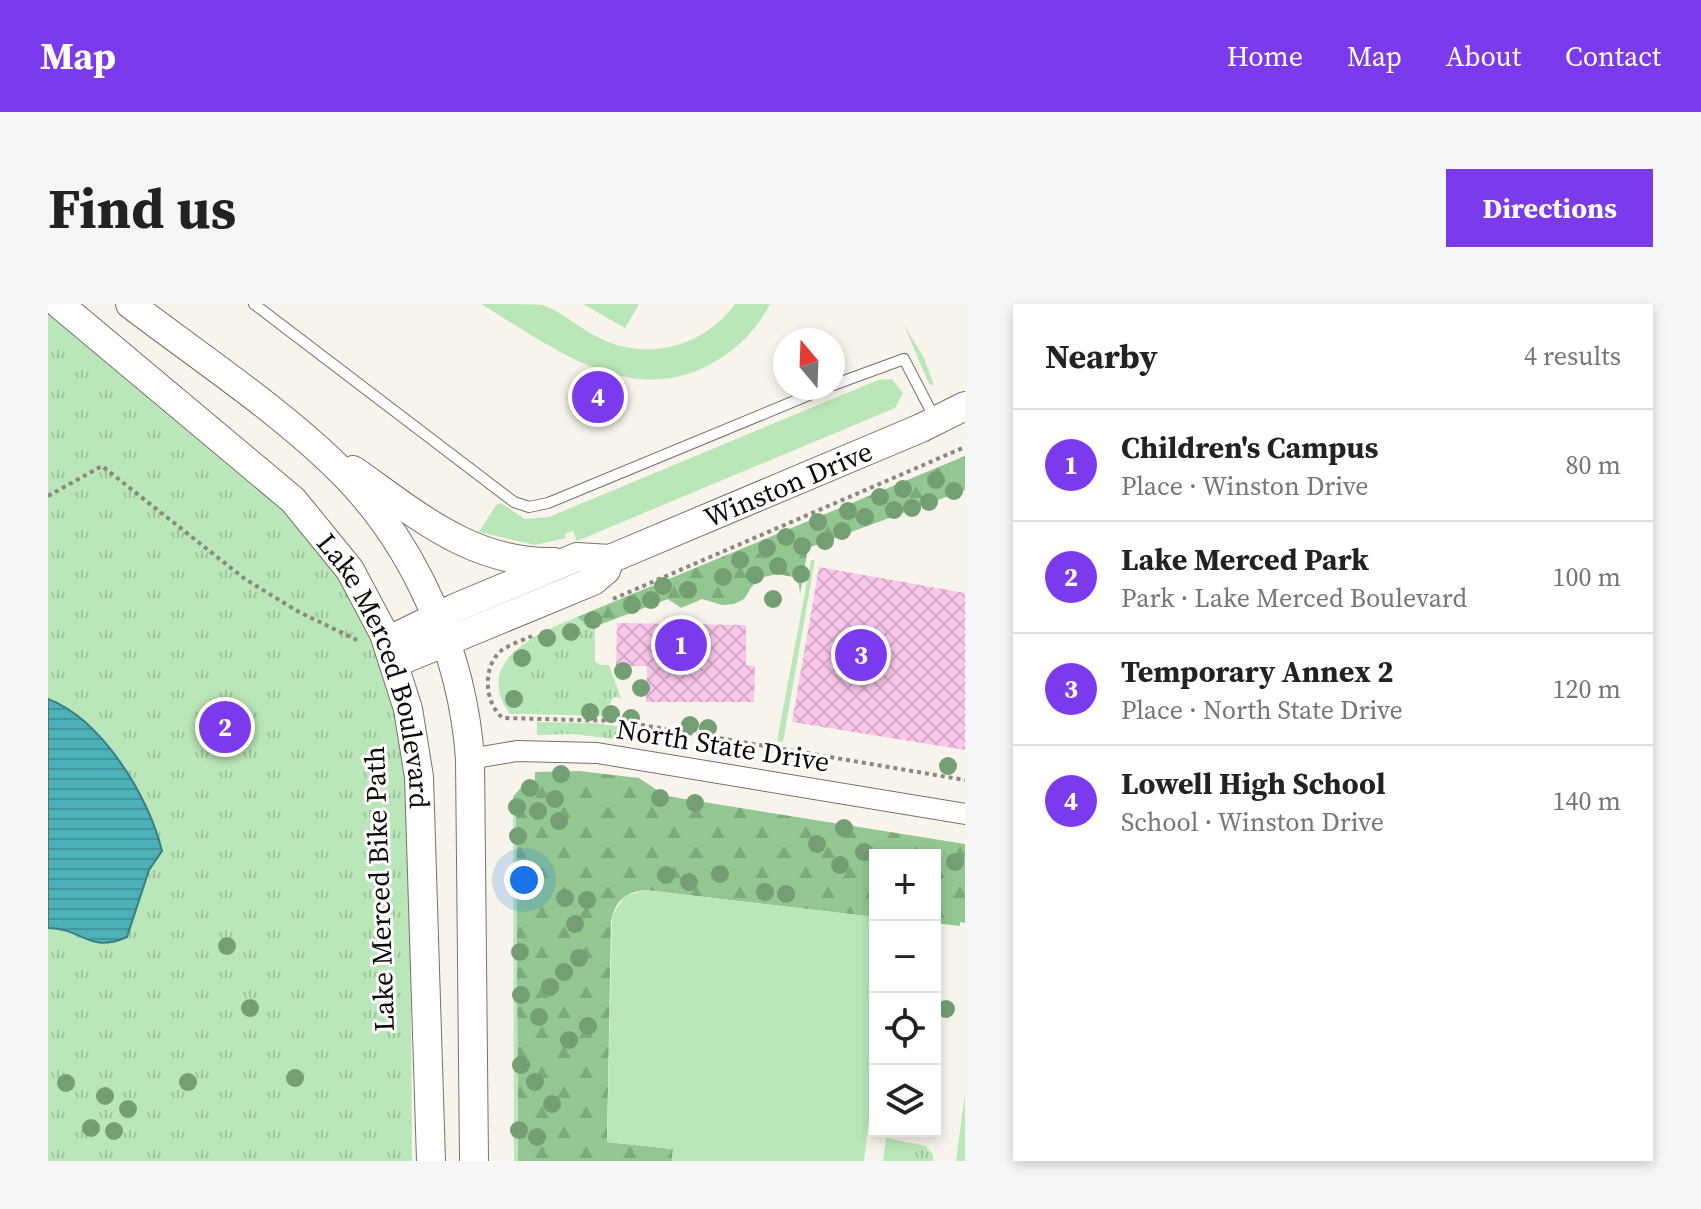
<!DOCTYPE html>
<html lang="en">
<head>
<meta charset="utf-8">
<style>
  :root { --surface:#fff; --page:#f6f6f6; --text:#222; --muted:#767676; --line:#e0e0e0; --accent:#7c3aed }
  body { margin:0; font-family:"Source Serif 4",serif; background:var(--page); color:var(--text) }
  .controls { position:absolute; right:24px; bottom:24px; display:grid; overflow:hidden; border-radius:0px; box-shadow:0 4px 12px #0003 }
  .controls button { width:72px; height:72px; display:grid; place-items:center; padding:0; border:0; border-bottom:2px solid var(--line); background:var(--surface); color:var(--text); font:40px sans-serif }
  .compass { position:absolute; left:725px; top:24px; width:72px; height:72px; border-radius:50%; background:var(--surface); box-shadow:0 4px 12px #0003; rotate:341deg }
  .you { position:absolute; left:476px; top:576px; width:28px; height:28px; margin:-20px; border:6px solid #fff; border-radius:50%; background:#1a73e8; box-shadow:0 0 0 12px #1a73e833 }
  .badge { display:grid; place-items:center; width:52px; height:52px; border-radius:50%; background:var(--accent); color:#fff; font-size:26px; font-weight:700 }
  .pin { position:absolute; translate:-50% -50%; border:4px solid #fff; box-shadow:0 2px 8px #0006 }
  .list { margin:0; padding:0; list-style:none }
  h2 { display:flex; justify-content:space-between; align-items:center; height:104px; margin:0; padding:0 32px; font-size:34px }
  h2 small { font-size:26px; font-weight:400; color:var(--muted) }
  .list li { display:grid; grid-template-columns:52px 1fr auto; gap:24px; align-items:center; box-sizing:border-box; height:112px; padding:0 32px; border-top:2px solid var(--line) }
  .list b { display:block; font-size:30px; white-space:nowrap }
  .list p { margin:0; font-size:26px; white-space:nowrap; color:var(--muted) }
  .list em { font-size:26px; font-style:normal; color:var(--muted) }
  .icon { flex:none; width:44px; height:44px; fill:none; stroke:currentColor; stroke-width:2; stroke-linecap:round; stroke-linejoin:round }
  .map { position:relative; flex:none; width:917px; height:857px; overflow:hidden; border-radius:0px }
  header { display:flex; align-items:center; gap:48px; box-sizing:border-box; height:112px; padding:0 40px; background:var(--accent); color:#fff }
  header strong { font-size:38px }
  nav { display:flex; gap:44px; margin-inline-start:auto; font-size:28px }
  .intro { display:flex; align-items:center; justify-content:space-between; box-sizing:border-box; height:192px; padding:0 48px }
  h1 { margin:0; font-size:56px }
  .button { padding:20px 36px; border-radius:0px; background:var(--accent); color:#fff; font-size:28px; font-weight:700 }
  main { display:flex; gap:48px; padding:0 48px }
  aside { flex:1; background:var(--surface); border-radius:0px; box-shadow:0 4px 12px #0003 }
  .map>svg:first-child { display:block }
</style>
</head>
<body>
<header>
<strong>Map</strong>
<nav><a>Home</a><a>Map</a><a>About</a><a>Contact</a></nav>
</header>
<div class="intro"><h1>Find us</h1><a class="button">Directions</a></div>
<main>
<div class="map">
<svg width="917" height="857" viewBox="0 0 917 857">
  <defs>
    <pattern id="grass-tufts" width="24" height="20" patternUnits="userSpaceOnUse" patternTransform="scale(2)"><rect width="24" height="20" fill="#bae7b9"/><path d="M3 7l-1-3M5 7V3M7 7l1-3M15 17l-1-3M17 17v-4M19 17l1-3" fill="none" stroke="#9fc59e"/></pattern>
    <pattern id="forest-firs" width="22" height="20" patternUnits="userSpaceOnUse" patternTransform="scale(2)"><rect width="22" height="20" fill="#92c792"/><path d="M5 1l3.5 6h-7zM16 11l3.5 6h-7z" fill="#7daa7c"/></pattern>
    <pattern id="water-rules" width="6" height="5" patternUnits="userSpaceOnUse" patternTransform="scale(2)"><rect width="6" height="5" fill="#4cb1b8"/><path d="M0 2.5h6" fill="none" stroke="#41979d"/></pattern>
    <pattern id="building-cross-hatch" width="8" height="8" patternUnits="userSpaceOnUse" patternTransform="scale(2)"><rect width="8" height="8" fill="#fac7eb"/><path d="M0 0l8 8M0 8l8-8" fill="none" stroke="#d5aac8"/></pattern>
  </defs>
  <rect width="100%" height="100%" fill="#f9f4eb"/>
  <!-- grass -->
  <g fill="url(#grass-tufts)">
    <polygon points="0,10 224,192 283,259 326,334 356,437 362,554 364,857 0,857"/>
    <path d="M529,313l14,11 4,-1v34l5,4h9l12,33 -7,-1 -10,16 -94,1c-39,-53 30,-82 67,-97z"/>
    <polygon points="489,418 546,419 597,426 588,432 592,438 524,430 489,431"/>
    <polygon points="838,834 878,842 885,851 885,857 835,857"/>
  </g>
  <!-- forest -->
  <g fill="url(#forest-firs)">
    <polygon points="917,152 917,186 760,244 752,290 751,281 745,273 730,270 716,273 704,282 696,295 686,300 674,301 654,295 633,304 620,295 543,324 529,313"/>
    <path d="M531,467l60,7 27,18 299,48v79l-5,-1v4l-25,-3v-68h-60v62l-230,-27c-20,2 -30,12 -34,31l-4,221 66,7 -1,12h-154l-2,-348 -3,-16 10,-12 12,-3v-10z"/>
  </g>
  <!-- garden -->
  <g fill="#bae7b9">
    <path d="M433,0c18,0 45,0 62,1 23,9 42,28 65,37 46,18 98,2 127,-38h35c-13,26 -34,46 -59,60 -83,45 -161,-19 -230,-60z"/>
    <polygon points="535,0 591,0 577,24"/>
    <polygon points="856,21 876,54 886,81 881,80"/>
    <polygon points="844,75 855,89 847,104 529,237 525,227 517,230 518,234 487,241 431,228 448,201 453,199 477,215 501,213 830,76"/>
    <polygon points="763,256 767,256 735,438 729,437"/>
    <polygon points="480,407 554,408 556,409 556,412 480,410"/>
    <polygon points="465,493 468,509 470,857 466,857"/>
    <polygon points="597,586 827,613 827,765 816,857 624,857 625,845 559,838 564,611 577,592"/>
    <polygon points="917,790 917,857 908,857"/>
  </g>
  <!-- water -->
  <path fill="url(#water-rules)" stroke="#397f83" stroke-width="2" d="M0,395c53,20 101,97 114,152l-13,19 -22,67c-39,17 -44,-9 -79,-9z"/>
  <!-- building -->
  <g fill="url(#building-cross-hatch)">
    <polygon points="771,263 917,289 917,446 744,418"/>
    <polygon points="569,319 698,321 698,361 707,362 706,398 598,398 599,362 568,362"/>
  </g>
  <g fill="none" stroke-linecap="round" stroke-linejoin="round">
    <!-- lane casing -->
    <g stroke="#76726a" stroke-width="12">
      <g id="lane">
        <polyline points="206,0 466,198 481,203 500,199 778,84"/>
        <polyline points="785,81 856,55 887,115"/>
      </g>
    </g>
    <!-- street casing -->
    <g stroke="#76726a" stroke-width="22">
      <polyline id="street" points="422,455 469,447 549,449 917,510"/>
    </g>
    <!-- secondary casing -->
    <g stroke="#76726a" stroke-width="30">
      <g id="secondary">
        <path id="s1" d="M11,0l234,196 57,70 34,64 24,75 11,68 12,384"/>
        <path d="M82,0c69,53 153,108 214,170 73,74 119,182 126,285l4,402"/>
        <path d="M305,166c63,44 119,94 201,92"/>
        <path id="s2" d="M339,337l68,-33 122,-51 33,2 311,-131 44,-22"/>
        <polyline points="347,359 545,277 558,266 562,255"/>
      </g>
    </g>
    <!-- path -->
    <g stroke="#8b8781" stroke-width="4" stroke-dasharray="4 4" stroke-linecap="butt">
      <polyline points="0,192 54,162 197,275 251,308 309,336"/>
      <polyline points="565,295 917,143"/>
      <path d="M484,332c-9,4 -21,8 -30,14 -20,15 -18,54 1,68l115,3 347,59"/>
    </g>
    <!-- lane -->
    <use href="#lane" stroke="#fff" stroke-width="10"/>
    <!-- street -->
    <use href="#street" stroke="#fff" stroke-width="20"/>
    <!-- secondary -->
    <use href="#secondary" stroke="#fff" stroke-width="28"/>
  </g>
  <!-- trees -->
  <g fill="#749f75">
    <circle cx="888" cy="176" r="9"/>
    <circle cx="855" cy="185" r="9"/>
    <circle cx="906" cy="187" r="9"/>
    <circle cx="832" cy="193" r="9"/>
    <circle cx="881" cy="198" r="9"/>
    <circle cx="864" cy="204" r="9"/>
    <circle cx="846" cy="206" r="9"/>
    <circle cx="800" cy="207" r="9"/>
    <circle cx="817" cy="213" r="9"/>
    <circle cx="770" cy="218" r="9"/>
    <circle cx="794" cy="227" r="9"/>
    <circle cx="738" cy="233" r="9"/>
    <circle cx="777" cy="237" r="9"/>
    <circle cx="754" cy="242" r="9"/>
    <circle cx="719" cy="244" r="9"/>
    <circle cx="692" cy="256" r="9"/>
    <circle cx="730" cy="262" r="9"/>
    <circle cx="753" cy="270" r="9"/>
    <circle cx="707" cy="271" r="9"/>
    <circle cx="675" cy="273" r="9"/>
    <circle cx="615" cy="282" r="9"/>
    <circle cx="640" cy="286" r="9"/>
    <circle cx="725" cy="295" r="9"/>
    <circle cx="603" cy="296" r="9"/>
    <circle cx="584" cy="301" r="9"/>
    <circle cx="545" cy="316" r="9"/>
    <circle cx="523" cy="328" r="9"/>
    <circle cx="499" cy="334" r="9"/>
    <circle cx="474" cy="354" r="9"/>
    <circle cx="575" cy="367" r="9"/>
    <circle cx="593" cy="384" r="9"/>
    <circle cx="466" cy="395" r="9"/>
    <circle cx="542" cy="408" r="9"/>
    <circle cx="563" cy="410" r="9"/>
    <circle cx="583" cy="414" r="9"/>
    <circle cx="642" cy="421" r="9"/>
    <circle cx="660" cy="424" r="9"/>
    <circle cx="900" cy="462" r="9"/>
    <circle cx="513" cy="470" r="9"/>
    <circle cx="482" cy="484" r="9"/>
    <circle cx="612" cy="494" r="9"/>
    <circle cx="507" cy="495" r="9"/>
    <circle cx="647" cy="499" r="9"/>
    <circle cx="469" cy="503" r="9"/>
    <circle cx="490" cy="507" r="9"/>
    <circle cx="511" cy="517" r="9"/>
    <circle cx="796" cy="524" r="9"/>
    <circle cx="470" cy="532" r="9"/>
    <circle cx="769" cy="540" r="9"/>
    <circle cx="816" cy="548" r="9"/>
    <circle cx="907" cy="558" r="9"/>
    <circle cx="792" cy="561" r="9"/>
    <circle cx="478" cy="565" r="9"/>
    <circle cx="672" cy="570" r="9"/>
    <circle cx="618" cy="571" r="9"/>
    <circle cx="641" cy="578" r="9"/>
    <circle cx="717" cy="588" r="9"/>
    <circle cx="738" cy="590" r="9"/>
    <circle cx="517" cy="594" r="9"/>
    <circle cx="539" cy="596" r="9"/>
    <circle cx="527" cy="620" r="9"/>
    <circle cx="179" cy="642" r="9"/>
    <circle cx="472" cy="648" r="9"/>
    <circle cx="531" cy="654" r="9"/>
    <circle cx="516" cy="668" r="9"/>
    <circle cx="502" cy="683" r="9"/>
    <circle cx="473" cy="691" r="9"/>
    <circle cx="202" cy="704" r="9"/>
    <circle cx="898" cy="705" r="9"/>
    <circle cx="491" cy="713" r="9"/>
    <circle cx="540" cy="722" r="9"/>
    <circle cx="521" cy="736" r="9"/>
    <circle cx="473" cy="761" r="9"/>
    <circle cx="247" cy="774" r="9"/>
    <circle cx="140" cy="778" r="9"/>
    <circle cx="487" cy="778" r="9"/>
    <circle cx="18" cy="779" r="9"/>
    <circle cx="57" cy="792" r="9"/>
    <circle cx="504" cy="800" r="9"/>
    <circle cx="80" cy="805" r="9"/>
    <circle cx="43" cy="824" r="9"/>
    <circle cx="471" cy="826" r="9"/>
    <circle cx="66" cy="827" r="9"/>
    <circle cx="489" cy="833" r="9"/>
  </g>
  <g text-anchor="middle" dominant-baseline="central" stroke-width="6" stroke-linejoin="round" paint-order="stroke">
    <!-- street labels -->
    <g font-size="28" fill="#0d0b08" stroke="#fff">
      <text stroke="none"><textPath href="#s2" startOffset="434">Winston Drive</textPath></text>
      <text stroke="none"><textPath href="#s1" startOffset="500">Lake Merced Boulevard</textPath></text>
      <text transform="translate(675 441) rotate(9)">North State Drive</text>
      <text transform="translate(331 585) rotate(-92)">Lake Merced Bike Path</text>
    </g>
  </g>
</svg>
<div class="controls">
<button>+</button>
<button>−</button>
<button><svg class="icon" aria-label="locate" viewBox="0 0 24 24"><circle cx="12" cy="12" r="6"/><path d="M12 2v4M12 18v4M2 12h4M18 12h4"/></svg></button>
<button><svg class="icon" aria-label="layers" viewBox="0 0 24 24"><path d="M12 4l9 5-9 5-9-5zM3 14l9 5 9-5"/></svg></button>
</div>
<svg class="compass" viewBox="-18 -18 36 36"><path d="M0-13l5 13h-10z" fill="#e53935"/><path d="M0 13l5-13h-10z" fill="#767676"/></svg>
<div class="you"></div>
<div class="pin badge" style="left:633px;top:341px">1</div>
<div class="pin badge" style="left:177px;top:423px">2</div>
<div class="pin badge" style="left:813px;top:351px">3</div>
<div class="pin badge" style="left:550px;top:93px">4</div>
</div>
<aside>
<h2>Nearby<small>4 results</small></h2>
<ul class="list">
<li><span class="badge">1</span><div><b>Children's Campus</b><p>Place · Winston Drive</p></div><em>80 m</em></li>
<li><span class="badge">2</span><div><b>Lake Merced Park</b><p>Park · Lake Merced Boulevard</p></div><em>100 m</em></li>
<li><span class="badge">3</span><div><b>Temporary Annex 2</b><p>Place · North State Drive</p></div><em>120 m</em></li>
<li><span class="badge">4</span><div><b>Lowell High School</b><p>School · Winston Drive</p></div><em>140 m</em></li>
</ul>
</aside>
</main>
</body>
</html>
